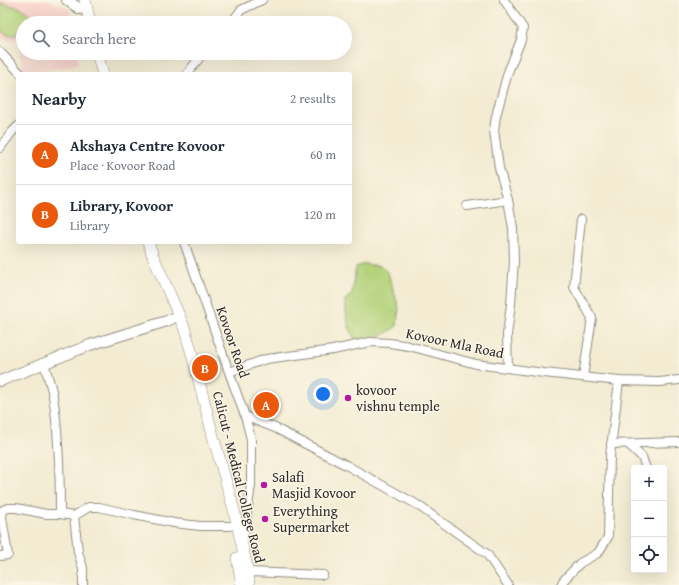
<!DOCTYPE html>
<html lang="en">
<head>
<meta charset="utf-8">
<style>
  :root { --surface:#fff; --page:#f2f2f3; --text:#1f2937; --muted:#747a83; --line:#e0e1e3; --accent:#ea580c }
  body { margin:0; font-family:"Gentium Book Plus",serif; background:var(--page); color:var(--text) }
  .controls { position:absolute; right:12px; bottom:12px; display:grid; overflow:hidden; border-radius:4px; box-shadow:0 4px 16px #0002 }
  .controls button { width:36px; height:36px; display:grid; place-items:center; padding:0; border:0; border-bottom:1px solid var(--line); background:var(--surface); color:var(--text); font:20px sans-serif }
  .you { position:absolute; left:323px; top:394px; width:14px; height:14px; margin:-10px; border:3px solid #fff; border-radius:50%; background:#1a73e8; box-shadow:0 0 0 6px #1a73e833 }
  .badge { display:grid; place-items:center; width:26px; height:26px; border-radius:50%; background:var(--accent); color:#fff; font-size:13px; font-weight:700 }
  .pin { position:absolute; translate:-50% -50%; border:2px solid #fff; box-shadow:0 1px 4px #0006 }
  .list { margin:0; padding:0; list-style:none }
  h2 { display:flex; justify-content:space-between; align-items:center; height:52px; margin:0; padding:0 16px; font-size:17px }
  h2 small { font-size:13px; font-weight:400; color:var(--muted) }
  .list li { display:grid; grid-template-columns:26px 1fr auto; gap:12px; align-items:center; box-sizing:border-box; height:60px; padding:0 16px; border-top:1px solid var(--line) }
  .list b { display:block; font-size:15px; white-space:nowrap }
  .list p { margin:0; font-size:13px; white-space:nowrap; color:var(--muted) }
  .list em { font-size:13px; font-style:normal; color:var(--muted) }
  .icon { flex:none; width:22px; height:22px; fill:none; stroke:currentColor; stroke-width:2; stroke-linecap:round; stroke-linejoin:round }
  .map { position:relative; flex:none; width:679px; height:585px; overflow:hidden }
  .search { position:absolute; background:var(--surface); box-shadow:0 4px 16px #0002; left:16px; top:16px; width:336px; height:44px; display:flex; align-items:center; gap:10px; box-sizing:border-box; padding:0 14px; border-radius:22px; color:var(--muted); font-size:15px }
  .panel { position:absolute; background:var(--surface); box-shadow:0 4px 16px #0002; left:16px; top:72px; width:336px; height:172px; border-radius:4px }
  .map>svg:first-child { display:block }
</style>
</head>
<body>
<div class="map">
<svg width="679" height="585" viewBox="0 0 679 585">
  <rect width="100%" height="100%" fill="#fcf5e5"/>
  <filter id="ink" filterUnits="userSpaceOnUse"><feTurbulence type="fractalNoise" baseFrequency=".025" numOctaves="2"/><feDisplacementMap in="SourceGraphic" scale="8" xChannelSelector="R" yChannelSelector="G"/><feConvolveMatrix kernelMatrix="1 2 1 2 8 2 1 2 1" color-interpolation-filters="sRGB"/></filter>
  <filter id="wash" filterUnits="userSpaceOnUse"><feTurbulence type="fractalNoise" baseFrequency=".012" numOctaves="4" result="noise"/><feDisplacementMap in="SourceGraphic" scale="16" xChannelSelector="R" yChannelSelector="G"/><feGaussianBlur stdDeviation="0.9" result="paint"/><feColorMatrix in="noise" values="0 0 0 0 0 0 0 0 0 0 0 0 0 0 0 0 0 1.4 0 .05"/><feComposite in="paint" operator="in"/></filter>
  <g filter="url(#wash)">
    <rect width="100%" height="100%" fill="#f3ecd3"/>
    <!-- built -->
    <polygon fill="#f7d0ca" points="0,0 48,0 70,9 72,23 23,23 23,53 77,53 78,65 23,74 18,40 9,41 0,36"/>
    <!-- green -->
    <g fill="#b3d27a" stroke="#6f7e52">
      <path d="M0,3l21,5 10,7 -5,8h-3c0,9 -9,14 -17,11 -2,-1 -4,-2 -6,-4z"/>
      <path d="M365,264l16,2 7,7 11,35 -2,18 -13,9 -29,4c-8,-12 -9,-25 -10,-39l7,-7 4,-26z"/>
    </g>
  </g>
  <g filter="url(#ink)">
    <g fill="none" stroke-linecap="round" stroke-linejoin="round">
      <!-- minor casing -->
      <g stroke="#8f8c7f" stroke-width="10">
        <g id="minor">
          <polyline points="504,0 523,28 521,40 508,72 496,116 494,130 499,168 508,200 513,228 514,261 511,304 507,335 508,368"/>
          <polyline points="231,23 241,10 262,0"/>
          <polyline points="0,52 21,74"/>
          <polyline points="187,74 203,53"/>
          <polyline points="0,148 12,132 18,126"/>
          <polyline points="467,206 508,200"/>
          <polyline points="581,219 574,287 592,318 583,377"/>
          <polyline points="184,242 229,372 245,416 251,439 251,485 243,541"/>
          <path d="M44,363c3,11 7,22 9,33 6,38 7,80 7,118"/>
          <polyline points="229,372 266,359 333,350 370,342 390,343 409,346 476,364 544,373 619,381 659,382 679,380"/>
          <polyline points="245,416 275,428 346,465 416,504 487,554 508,585"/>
          <polyline points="611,444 679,442"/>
          <polyline points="628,444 642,457 646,468"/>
          <polyline points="74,516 78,552 83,568 83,585"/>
          <polyline points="0,556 8,555 2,518 3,510 8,508 16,508 46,514 60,514 74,516 89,507 99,507 134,515 174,523 200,526 230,526"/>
          <polyline points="248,572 323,575"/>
          <polyline points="561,585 563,581 580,563 598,553 608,537 610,456 619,381"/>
        </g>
      </g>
      <!-- tertiary casing -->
      <g stroke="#8f8c7f" stroke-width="12">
        <g id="tertiary">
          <polyline points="67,0 80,9"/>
          <polyline points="0,381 90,345 167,321 179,315"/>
        </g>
      </g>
      <!-- secondary casing -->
      <g stroke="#8f8c7f" stroke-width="12">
        <g id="secondary">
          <polyline points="85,0 90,23"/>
          <polyline points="97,53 103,74"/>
          <polyline points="148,242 153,256 184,327 192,354 213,436 234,510 248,572 249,585"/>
          <polyline points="237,558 242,585"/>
        </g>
      </g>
      <!-- minor -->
      <use href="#minor" stroke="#fff" stroke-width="8"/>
      <!-- tertiary -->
      <use href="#tertiary" stroke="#fff" stroke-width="10"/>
      <!-- secondary -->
      <use href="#secondary" stroke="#fff" stroke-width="11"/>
    </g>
  </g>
  <!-- markers -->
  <g fill="#b5179e" stroke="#fcf5e5" stroke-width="1.5">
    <circle cx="348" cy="398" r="4"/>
    <circle cx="264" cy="485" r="4"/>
    <circle cx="265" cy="519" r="4"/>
  </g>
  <g text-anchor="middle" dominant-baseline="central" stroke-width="3" stroke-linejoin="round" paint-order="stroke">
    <!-- street labels -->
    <g font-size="14" fill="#2b2b2b" stroke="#fcf5e5">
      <text transform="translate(233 342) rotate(71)">Kovoor Road</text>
      <text transform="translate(455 343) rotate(12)">Kovoor Mla Road</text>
      <text transform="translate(239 477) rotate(76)">Calicut - Medical College Road</text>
    </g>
    <!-- poi labels -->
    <g font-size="14" fill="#2b2b2b" stroke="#fcf5e5" text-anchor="start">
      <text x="356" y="390">kovoor<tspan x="356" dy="16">vishnu temple</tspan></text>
      <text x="272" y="477">Salafi<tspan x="272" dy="16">Masjid Kovoor</tspan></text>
      <text x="273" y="511">Everything<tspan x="273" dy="16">Supermarket</tspan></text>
    </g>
  </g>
</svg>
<div class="controls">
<button>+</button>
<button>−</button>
<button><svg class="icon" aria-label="locate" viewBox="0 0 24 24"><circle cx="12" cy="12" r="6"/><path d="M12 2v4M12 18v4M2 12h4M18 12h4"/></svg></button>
</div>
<div class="you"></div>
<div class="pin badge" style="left:266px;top:405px">A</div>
<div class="pin badge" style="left:205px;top:368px">B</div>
<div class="search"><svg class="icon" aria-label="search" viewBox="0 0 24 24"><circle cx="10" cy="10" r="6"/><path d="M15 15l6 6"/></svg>Search here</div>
<section class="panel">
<h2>Nearby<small>2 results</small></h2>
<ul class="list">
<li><span class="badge">A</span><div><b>Akshaya Centre Kovoor</b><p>Place · Kovoor Road</p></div><em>60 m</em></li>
<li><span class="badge">B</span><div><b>Library, Kovoor</b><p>Library</p></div><em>120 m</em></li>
</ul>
</section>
</div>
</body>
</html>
